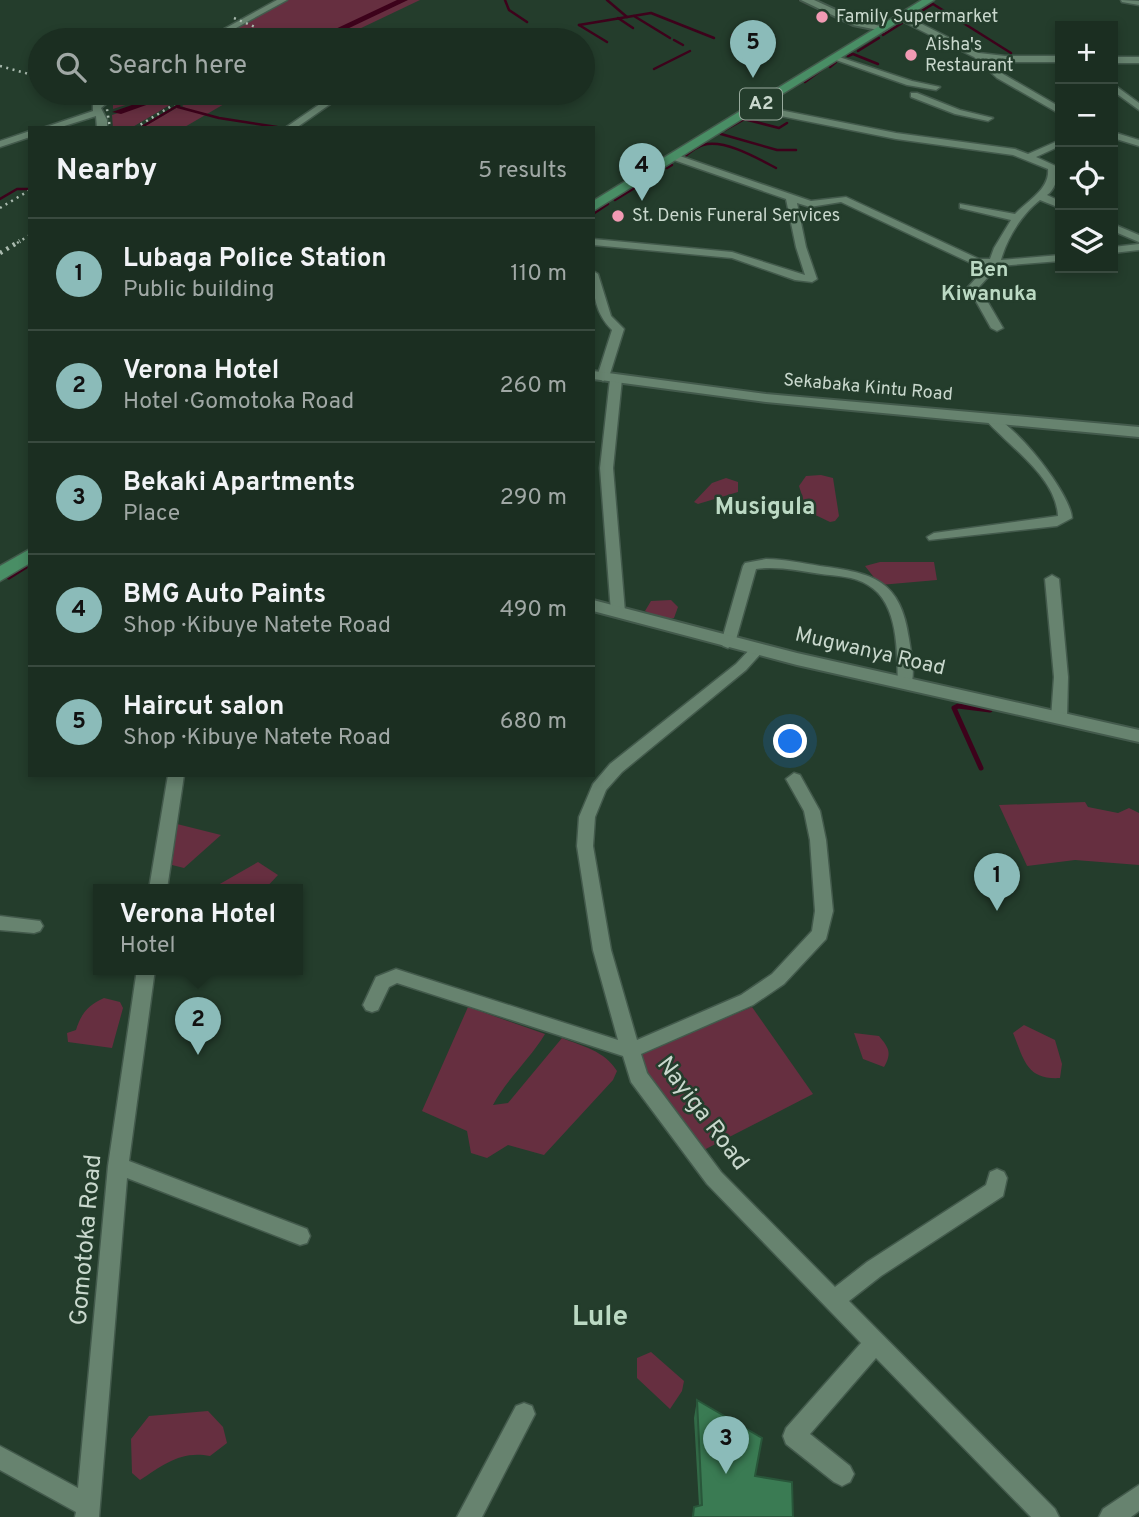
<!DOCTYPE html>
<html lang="en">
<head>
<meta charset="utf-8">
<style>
  :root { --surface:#1b2e21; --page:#283a2e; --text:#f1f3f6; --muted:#a0a8a5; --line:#394a3f; --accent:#8bbbb9 }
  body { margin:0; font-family:Overpass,sans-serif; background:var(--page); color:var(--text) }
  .controls { position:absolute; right:21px; top:21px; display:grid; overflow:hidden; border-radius:0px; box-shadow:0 4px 10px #0003 }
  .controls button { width:63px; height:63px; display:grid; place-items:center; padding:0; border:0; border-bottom:2px solid var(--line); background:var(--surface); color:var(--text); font:35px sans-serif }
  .you { position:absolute; left:791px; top:742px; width:24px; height:24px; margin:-18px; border:5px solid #fff; border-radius:50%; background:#1a73e8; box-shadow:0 0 0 10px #1a73e833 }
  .badge { display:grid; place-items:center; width:46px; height:46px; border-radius:50%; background:var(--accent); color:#111; font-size:23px; font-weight:700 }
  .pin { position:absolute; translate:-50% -58px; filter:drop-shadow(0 2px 4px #0008) }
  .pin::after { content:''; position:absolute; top:37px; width:24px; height:21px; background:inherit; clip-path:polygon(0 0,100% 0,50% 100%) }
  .popup { position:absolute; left:93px; top:884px; width:210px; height:91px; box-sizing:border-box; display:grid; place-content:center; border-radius:0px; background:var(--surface); filter:drop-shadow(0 2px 5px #0005); font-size:23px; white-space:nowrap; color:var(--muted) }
  .popup b { font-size:26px; color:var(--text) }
  .popup::after { content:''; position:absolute; left:50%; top:100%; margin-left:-14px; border:14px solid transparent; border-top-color:var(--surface) }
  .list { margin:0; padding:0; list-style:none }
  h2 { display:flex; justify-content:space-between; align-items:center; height:91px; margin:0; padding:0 28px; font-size:30px }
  h2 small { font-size:23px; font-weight:400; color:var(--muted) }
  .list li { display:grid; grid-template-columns:46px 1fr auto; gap:21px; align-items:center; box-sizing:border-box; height:112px; padding:0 28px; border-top:2px solid var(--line) }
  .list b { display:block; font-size:26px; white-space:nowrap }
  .list p { margin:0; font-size:23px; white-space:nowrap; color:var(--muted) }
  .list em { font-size:23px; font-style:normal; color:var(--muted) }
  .icon { flex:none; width:38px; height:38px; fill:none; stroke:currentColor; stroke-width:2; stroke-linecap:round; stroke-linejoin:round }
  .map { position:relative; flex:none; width:1139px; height:1517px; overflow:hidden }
  .search { position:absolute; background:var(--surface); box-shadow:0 4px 10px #0003; left:28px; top:28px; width:567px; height:77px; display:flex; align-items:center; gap:18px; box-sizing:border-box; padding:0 24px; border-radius:38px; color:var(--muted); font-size:26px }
  .panel { position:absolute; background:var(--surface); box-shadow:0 4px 10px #0003; left:28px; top:126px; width:567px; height:651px; border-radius:0px }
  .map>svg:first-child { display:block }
</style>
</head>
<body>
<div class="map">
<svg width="1139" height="1517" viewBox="0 0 1139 1517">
  <rect width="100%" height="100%" fill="#243d2c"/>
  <!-- green -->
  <g fill="#662f40">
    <polygon points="287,0 401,0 314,40 282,40 280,38 262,40 260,34 255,33 256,40 214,40"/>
    <polygon points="407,0 420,0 336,40 320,40"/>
    <polygon points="123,93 160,94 113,109 113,102"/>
    <polygon points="178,93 190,93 131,128 113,128 112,115"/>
    <polygon points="201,93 243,93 183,128 142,128 178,107 189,110 182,106"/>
    <polygon points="821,475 833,478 839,516 835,521 830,522 807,511 799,486 806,476"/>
    <polygon points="726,478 738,482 738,492 698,504 694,502 712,483"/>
    <polygon points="880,562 934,562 937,580 880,585 865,566"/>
    <polygon points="671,600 678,607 674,618 663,620 645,611 651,601"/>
    <polygon points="1085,802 1088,807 1118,813 1129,808 1139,813 1139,865 1075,860 1027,866 999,805"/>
    <polygon points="177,824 221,835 184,868 172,865"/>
    <polygon points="258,862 278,875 265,889 211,889"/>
    <path d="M104,998l16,4 3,6 -11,40 -44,-6 -1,-9 9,-3c5,-16 12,-25 28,-32z"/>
    <path d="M468,1007l77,27c-15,25 -38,45 -52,71l15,-2 54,-65c20,8 43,13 55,33l-4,9 -69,75 -36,-10 -21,13 -16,-5 -4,-22 -45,-20z"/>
    <polygon points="752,1007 813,1094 696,1154 638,1069 640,1054"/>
    <path d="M1024,1025l31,15 7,24 -2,14c-34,2 -36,-19 -47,-45z"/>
    <path d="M854,1033l25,3c10,12 13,17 5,31l-21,-8z"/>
    <polygon points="651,1352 684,1381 682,1391 670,1409 637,1378 637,1358"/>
    <path d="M208,1411l15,16 4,16 -17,13c-29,-6 -47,9 -70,24l-8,-7 -1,-34 18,-23z"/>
  </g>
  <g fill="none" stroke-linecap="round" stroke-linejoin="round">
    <!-- stream-far1 -->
    <g stroke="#3d021b" stroke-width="2.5">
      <polyline points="505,0 509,10 527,22"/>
      <polyline points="607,0 627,17"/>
      <polyline points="800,0 808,4"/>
      <polyline points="817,8 826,13"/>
      <polyline points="634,16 670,38"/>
      <polyline points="836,17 842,20"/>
      <polyline points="618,18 633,28"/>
      <polyline points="907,20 933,4 1011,53"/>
      <polyline points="848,23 852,25"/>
      <polyline points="579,25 651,13 714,38"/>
      <polyline points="579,25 607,42"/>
      <polyline points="732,35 756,22"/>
      <polyline points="883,35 902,23"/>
      <polyline points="674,40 683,45"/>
      <polyline points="858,51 879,38"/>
      <polyline points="848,56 853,54 878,64"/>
      <polyline points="40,57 37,58 40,59"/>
      <polyline points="830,67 836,62"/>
      <polyline points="654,69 690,51"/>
      <polyline points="805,82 824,68"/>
      <polyline points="161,93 168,95"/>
      <polyline points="178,107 219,118 277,127"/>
      <polyline points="744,119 779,128 787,123"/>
      <polyline points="140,128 199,93"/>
      <polyline points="725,130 750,116 763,115"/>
      <polyline points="721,134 777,150 796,150"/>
      <path d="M680,160c7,-5 15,-13 23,-15 22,-6 54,13 73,23"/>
      <polyline points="667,168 672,165"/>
      <polyline points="647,179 663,170"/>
      <polyline points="0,199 17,189 30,189"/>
      <polyline points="615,200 641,184"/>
      <polyline points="593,214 608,204"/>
    </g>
    <!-- stream -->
    <g stroke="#3d021b" stroke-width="5">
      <polyline points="9,577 25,567"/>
      <polyline points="981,768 954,708 958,706 990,710"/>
    </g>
    <!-- canal -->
    <g fill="#3d021b" fill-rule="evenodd">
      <polygon points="397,0 408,0 324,40 312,40"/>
      <polygon points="166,93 180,93 121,114 112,112"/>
    </g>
    <!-- minor casing -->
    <g stroke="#435a4c" stroke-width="3">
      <g id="minor">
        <polygon points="277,0 287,0 214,40 204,40"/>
        <polygon points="1121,0 1139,1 1139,5 1122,2"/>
        <polygon points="898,15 904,15 979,53 1005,56 1060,56 1060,62 1005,62 986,59 1003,74 1060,107 1060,114 997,78 974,57 898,19"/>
        <polygon points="502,35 503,37 499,40 465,40"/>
        <polygon points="833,55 912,81 940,87 936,90 907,85 833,59"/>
        <rect x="1113" y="57" width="26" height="6"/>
        <polygon points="1113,84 1139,103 1139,110 1113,91"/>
        <polygon points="110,93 119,93 101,108 107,120 107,128 97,128 96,116 58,128 43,128 93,111 93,105"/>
        <polygon points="336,93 346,93 296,128 285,128"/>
        <polygon points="911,93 917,93 960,110 993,118 988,121 955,114 911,97"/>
        <path d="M754,105l142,28 119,16 13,5 32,-14v6l-24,11 22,10c1,9 -3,23 -11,28l13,6v7l-20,-8c-18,14 -33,38 -39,60l59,-5v6l-62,5 -19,21 24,41 -6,3 -6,-3 -23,-41 19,-21 -14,-2 -132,-62 -31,5 -13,-4 9,44 11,32 -5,3 -17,-2 -63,-22 -139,-13v-6l139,13 73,23 -9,-28 -10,-48 -115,-40 -2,-2 5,-3 137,47 35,-4 133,62h11l4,-11 17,-28 -51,-12v-4l55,10c12,-13 35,-25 33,-45l-35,-14 -117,-16 -145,-29 -2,-2z"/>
        <polygon points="30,131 30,137 0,147 0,141"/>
        <polygon points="1113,132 1139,140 1139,146 1113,138"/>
        <polygon points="1113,224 1139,235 1139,242 1113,231"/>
        <polygon points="1139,244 1139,250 1113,253 1113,247"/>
        <path d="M593,271l5,3 13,42 13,13 -15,48 -6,4 -6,-4 15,-47c-17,-17 -19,-36 -19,-59z"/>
        <polygon points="616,375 622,379 613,468 625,612 618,616 611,612 600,468 610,379"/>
        <path d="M991,415c24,9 79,77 81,103l-15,8 -128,14 -2,-3 7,-4 124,-17c-2,-40 -49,-69 -73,-97z"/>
        <path d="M766,559c18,0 36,4 54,7 53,7 81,14 89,73 2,14 7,36 1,49h-10l-2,-4c-1,-32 1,-81 -30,-99 -14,-9 -32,-9 -47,-11 -22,-3 -43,-8 -65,-5l-21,74 -7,5 -5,-2 -2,-3 22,-77 2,-3z"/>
        <polygon points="1052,575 1059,579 1068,677 1067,718 1059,723 1051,718 1054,677 1045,579"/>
        <polygon points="757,645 764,650 746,670 622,772 606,790 595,817 593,846 611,950 637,1040 741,995 772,974 812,931 815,911 810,840 804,811 786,779 794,773 800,775 820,811 826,840 833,911 826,939 784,984 753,1005 641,1054 647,1073 721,1172 835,1287 867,1262 986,1185 990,1172 997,1169 1004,1172 1007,1178 1003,1196 881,1276 849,1301 1055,1509 1059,1517 1031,1517 876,1358 810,1434 850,1466 854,1474 850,1482 842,1486 834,1482 786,1444 783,1436 786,1428 861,1343 707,1184 631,1082 623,1056 397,983 389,987 378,1010 372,1012 366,1010 363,1005 376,977 396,969 618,1040 593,950 577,846 579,817 593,784 610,764 736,664 752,647"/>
        <polygon points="168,775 184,775 167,889 149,889"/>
        <polygon points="0,916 40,921 43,926 40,931 34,933 0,930"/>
        <polygon points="137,969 155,969 129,1161 307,1229 310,1236 307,1243 300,1245 127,1178 99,1517 75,1517 76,1512 0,1470 0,1446 78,1488 108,1166"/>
        <polygon points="524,1403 532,1406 535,1414 482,1517 457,1517 516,1406"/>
        <polygon points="1139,1485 1139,1511 1131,1517 1099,1517 1103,1509"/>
      </g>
    </g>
    <!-- tertiary casing -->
    <g stroke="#435a4c" stroke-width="4">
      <g id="tertiary">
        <polygon points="801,0 814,0 860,21 888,28 883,31 853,25"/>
        <polygon points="593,371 766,394 1139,427 1139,437 766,402 593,379"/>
        <polygon points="593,600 797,653 1139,730 1139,742 797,665 593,611"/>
      </g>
    </g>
    <!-- primary casing -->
    <g stroke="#435a4c" stroke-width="3">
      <g id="primary">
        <polygon points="922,0 934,0 593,211 593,201"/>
        <polygon points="30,549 30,563 0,581 0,566"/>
      </g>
    </g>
    <!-- minor -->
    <use href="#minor" fill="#67836f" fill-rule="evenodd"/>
    <!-- tertiary -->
    <use href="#tertiary" fill="#67836f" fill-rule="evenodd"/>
    <!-- primary -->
    <use href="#primary" fill="#498e65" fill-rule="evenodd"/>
    <!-- rail-far1 -->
    <g stroke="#aabbaf" stroke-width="2.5" stroke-dasharray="2 4.5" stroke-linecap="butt">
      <polyline points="234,18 255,27 259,40"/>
      <polyline points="0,66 40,77"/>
      <polyline points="89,93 106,103 110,128"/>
      <polyline points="135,128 193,93"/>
      <polyline points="0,208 30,190"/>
      <polyline points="17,243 30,235"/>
    </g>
    <!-- rail -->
    <polyline stroke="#aabbaf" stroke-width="4.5" stroke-dasharray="2.5 5" stroke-linecap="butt" points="0,253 20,241"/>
  </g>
  <!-- wall -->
  <polygon fill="#326a47" points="697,1400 755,1476 793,1517 692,1517 694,1507 699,1506 694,1418"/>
  <!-- building -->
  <polygon fill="#3a7b53" stroke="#29563a" stroke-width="2" points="697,1400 762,1438 755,1476 792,1482 793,1517 693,1517 694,1507 702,1505"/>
  <!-- markers -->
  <g fill="#f19ab3" stroke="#243d2c" stroke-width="2.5">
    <circle cx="822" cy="17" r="7"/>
    <circle cx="911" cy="55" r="7"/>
    <circle cx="618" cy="216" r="7"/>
  </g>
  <g text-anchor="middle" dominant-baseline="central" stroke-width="5" stroke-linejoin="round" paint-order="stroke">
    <!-- far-poi labels -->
    <g font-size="18" fill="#c9d8cd" stroke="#243d2c" text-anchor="start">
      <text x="836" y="17">Family Supermarket</text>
      <text x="925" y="45">Aisha's<tspan x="925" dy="21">Restaurant</tspan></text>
      <text x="632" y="216">St. Denis Funeral Services</text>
    </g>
    <!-- far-street labels -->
    <g font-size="18" fill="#c9d8cd" stroke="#243d2c">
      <text transform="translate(868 388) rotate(5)">Sekabaka Kintu Road</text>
    </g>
    <!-- shield labels -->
    <rect fill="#243d2c" stroke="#98aa9d" stroke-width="2" x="740" y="88.5" width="42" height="31" rx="5"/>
    <g font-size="19" font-weight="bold" fill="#c9d8cd">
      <text x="761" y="104">A2</text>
    </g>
    <!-- far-quarter labels -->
    <g font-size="21" font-weight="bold" fill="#bbd9c3" stroke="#243d2c">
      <text x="989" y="270">Ben<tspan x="989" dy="24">Kiwanuka</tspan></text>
    </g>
    <!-- street labels -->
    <g font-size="21" fill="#c9d8cd" stroke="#243d2c">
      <text transform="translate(870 652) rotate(13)">Mugwanya Road</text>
    </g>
    <!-- quarter labels -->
    <g font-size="24" font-weight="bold" fill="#bbd9c3" stroke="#243d2c">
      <text x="765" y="508">Musigula</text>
    </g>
    <!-- near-street labels -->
    <g font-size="24" fill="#c9d8cd" stroke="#243d2c">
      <text transform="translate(702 1114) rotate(53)">Nayiga Road</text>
      <text transform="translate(87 1240) rotate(-85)">Gomotoka Road</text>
    </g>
    <!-- near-quarter labels -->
    <g font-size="28" font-weight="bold" fill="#bbd9c3" stroke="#243d2c">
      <text x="600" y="1318">Lule</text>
    </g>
  </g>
</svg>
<div class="controls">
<button>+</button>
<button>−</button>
<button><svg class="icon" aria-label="locate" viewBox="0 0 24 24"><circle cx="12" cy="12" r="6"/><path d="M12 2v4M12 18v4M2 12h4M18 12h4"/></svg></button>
<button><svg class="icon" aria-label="layers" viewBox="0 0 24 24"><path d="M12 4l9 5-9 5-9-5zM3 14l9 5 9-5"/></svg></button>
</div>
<div class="you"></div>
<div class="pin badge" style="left:997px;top:911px">1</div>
<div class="pin badge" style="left:198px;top:1055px">2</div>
<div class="popup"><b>Verona Hotel</b>Hotel</div>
<div class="pin badge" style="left:726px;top:1474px">3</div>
<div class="pin badge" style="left:642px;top:201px">4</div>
<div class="pin badge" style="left:753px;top:78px">5</div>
<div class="search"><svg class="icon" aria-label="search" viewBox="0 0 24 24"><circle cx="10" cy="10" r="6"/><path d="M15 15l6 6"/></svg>Search here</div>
<section class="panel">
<h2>Nearby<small>5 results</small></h2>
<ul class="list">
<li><span class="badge">1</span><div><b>Lubaga Police Station</b><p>Public building</p></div><em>110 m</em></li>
<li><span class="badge">2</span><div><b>Verona Hotel</b><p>Hotel · Gomotoka Road</p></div><em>260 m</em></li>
<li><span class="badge">3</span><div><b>Bekaki Apartments</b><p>Place</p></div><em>290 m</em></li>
<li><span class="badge">4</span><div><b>BMG Auto Paints</b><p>Shop · Kibuye Natete Road</p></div><em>490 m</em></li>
<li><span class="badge">5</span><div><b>Haircut salon</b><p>Shop · Kibuye Natete Road</p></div><em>680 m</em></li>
</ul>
</section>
</div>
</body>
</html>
